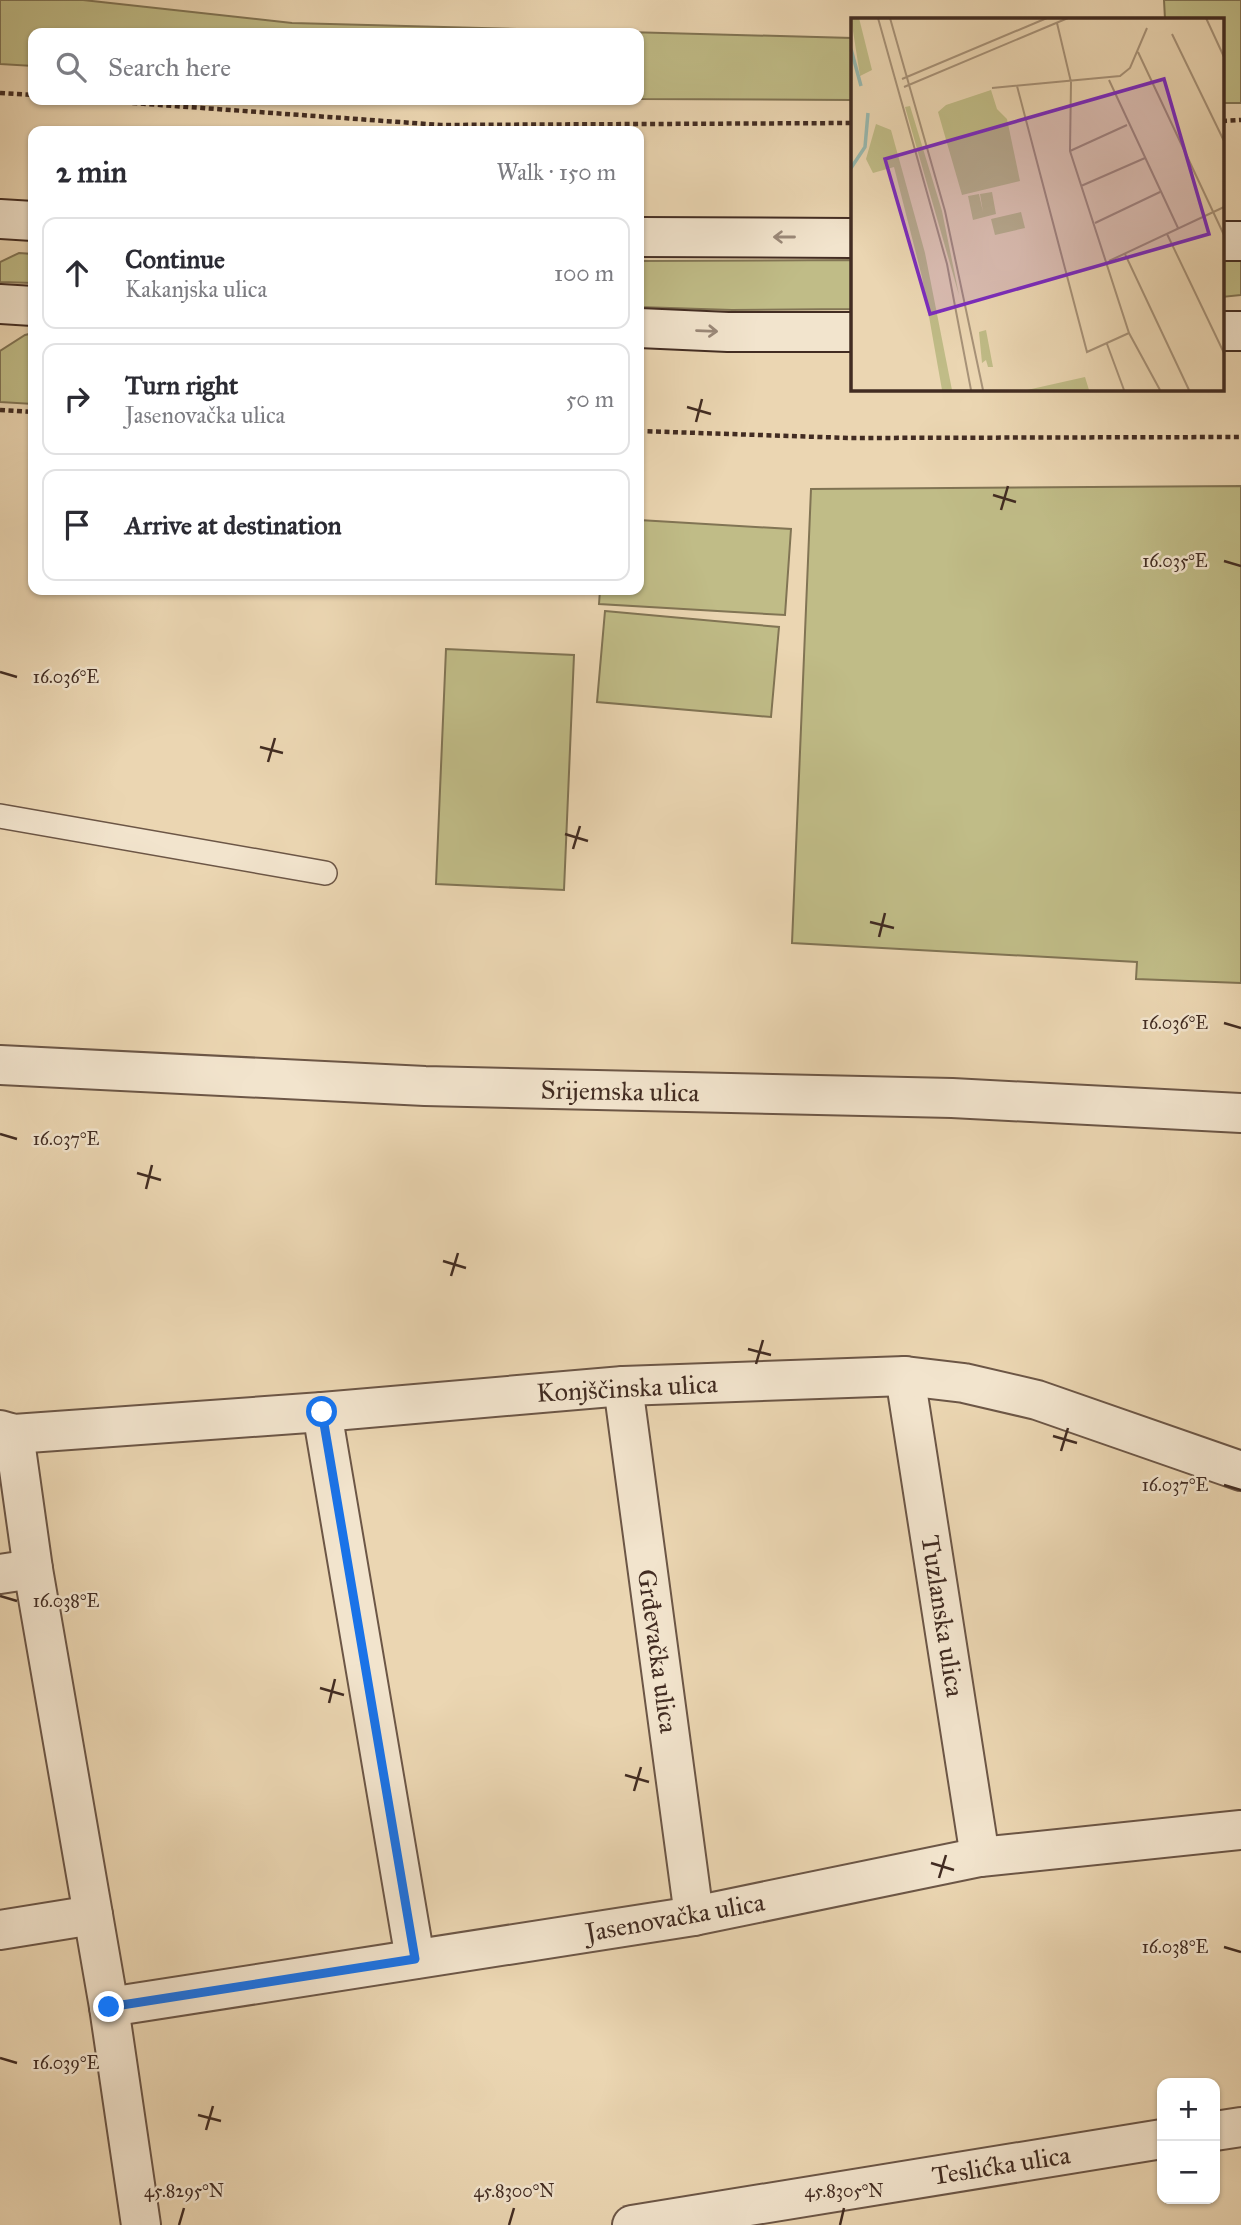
<!DOCTYPE html>
<html lang="en">
<head>
<meta charset="utf-8">
<style>
  :root { --surface:#fff; --page:#f7f7f7; --text:#2b2b33; --muted:#7c7c81; --line:#e1e1e2 }
  body { margin:0; font-family:"IM FELL Great Primer",serif; background:var(--page); color:var(--text) }
  .controls { position:absolute; right:21px; bottom:21px; display:grid; overflow:hidden; border-radius:14px; box-shadow:0 2px 5px #0004 }
  .controls button { width:63px; height:63px; display:grid; place-items:center; padding:0; border:0; border-bottom:2px solid var(--line); background:var(--surface); color:var(--text); font:35px sans-serif }
  .stop { position:absolute; width:21px; height:21px; margin:-16px; border:5px solid #1a73e8; border-radius:50%; background:#fff }
  .stop.end { background:#1a73e8; border-color:#fff; box-shadow:0 2px 7px #0008 }
  .list { margin:0; padding:0; list-style:none }
  h2 { display:flex; justify-content:space-between; align-items:center; height:91px; margin:0; padding:0 28px; font-size:30px }
  h2 small { font-size:23px; font-weight:400; color:var(--muted) }
  .list li { display:grid; grid-template-columns:46px 1fr auto; gap:21px; align-items:center; box-sizing:border-box; height:112px; margin:0 14px 14px; padding:0 14px; border:2px solid var(--line); border-radius:14px }
  .list b { display:block; font-size:26px; white-space:nowrap }
  .list p { margin:0; font-size:23px; white-space:nowrap; color:var(--muted) }
  .list em { font-size:23px; font-style:normal; color:var(--muted) }
  .icon { flex:none; width:38px; height:38px; fill:none; stroke:currentColor; stroke-width:2; stroke-linecap:round; stroke-linejoin:round }
  .map { position:relative; flex:none; width:1241px; height:2225px; overflow:hidden }
  .search { position:absolute; background:var(--surface); box-shadow:0 2px 5px #0004; left:28px; top:28px; width:616px; height:77px; display:flex; align-items:center; gap:18px; box-sizing:border-box; padding:0 24px; border-radius:14px; color:var(--muted); font-size:26px }
  .panel { position:absolute; background:var(--surface); box-shadow:0 2px 5px #0004; left:28px; top:126px; width:616px; height:469px; border-radius:14px }
  .map>svg:first-child { display:block }
</style>
</head>
<body>
<div class="map">
<svg width="1241" height="2225" viewBox="0 0 1241 2225">
  <rect width="100%" height="100%" fill="#ebd6b2"/>
  <filter id="stains"><feTurbulence type="fractalNoise" baseFrequency=".00286" numOctaves="4"/><feColorMatrix values="0 0 0 0 .2 0 0 0 0 .09 0 0 0 0 .02 0 0 0 .5 -.17"/></filter>
  <radialGradient id="worn" r=".72"><stop offset=".6" stop-color="#630" stop-opacity="0"/><stop offset="1" stop-color="#630" stop-opacity=".3"/></radialGradient>
  <!-- green -->
  <g fill="#c0bc87" stroke="#817454" stroke-width="2">
    <polygon points="0,0 83,0 292,23 852,38 852,100 639,99 639,33 33,33 33,66 0,64"/>
    <polygon points="1164,0 1241,0 1241,103 1222,103 1222,19 1165,19"/>
    <polygon points="19,253 33,254 33,283 0,282 0,262"/>
    <polygon points="1222,259 1241,259 1241,295 1222,297"/>
    <polygon points="852,260 852,309 732,310 639,307 639,261"/>
    <polygon points="33,333 33,404 0,402 0,351 25,335"/>
    <polygon points="1241,486 1241,983 1136,979 1137,962 792,943 811,489"/>
    <polygon points="639,520 791,529 785,615 599,604 600,590 639,590"/>
    <polygon points="605,611 779,627 771,717 597,702"/>
    <polygon points="446,649 574,655 564,890 436,884"/>
  </g>
  <g fill="none" stroke-linecap="round" stroke-linejoin="round">
    <!-- service casing -->
    <g stroke="#6c5646" stroke-width="26">
      <polyline id="service" points="0,816 325,873"/>
    </g>
    <!-- minor casing -->
    <g stroke="#6c5646" stroke-width="42">
      <g id="minor">
        <polyline points="0,1065 425,1086 952,1098 1241,1113"/>
        <polyline points="905,1376 980,1857"/>
        <polyline points="623,1386 694,1916"/>
        <polyline points="322,1412 415,1959"/>
        <polyline points="0,1430 14,1434 322,1412 623,1386 905,1376 964,1383 1037,1400 1241,1471"/>
        <polyline points="14,1434 33,1569 109,2007 141,2225"/>
        <polyline points="0,1574 33,1569"/>
        <polyline points="0,1930 93,1915"/>
        <polyline points="109,2007 694,1916 980,1857 1241,1830"/>
        <polyline points="1215,2131 1241,2127"/>
        <polyline points="632,2225 1162,2139"/>
      </g>
    </g>
    <!-- secondary casing -->
    <g stroke="#422c22" stroke-width="42">
      <g id="secondary">
        <polyline points="0,219 33,221"/>
        <polyline points="639,237 852,238"/>
        <polyline points="1222,241 1241,241"/>
        <polyline points="0,304 33,306"/>
        <polyline points="639,328 728,332 852,332"/>
        <polyline points="1222,331 1241,331"/>
      </g>
    </g>
    <!-- path -->
    <g stroke="#422c22" stroke-width="4.5" stroke-dasharray="5 3.5" stroke-linecap="butt">
      <polyline points="0,93 33,95"/>
      <polyline points="90,100 441,125 852,123"/>
      <polyline points="1222,121 1241,120"/>
      <polyline points="0,410 33,412"/>
      <polyline points="639,431 850,438 1241,437"/>
    </g>
    <!-- service -->
    <use href="#service" stroke="#f2e4cd" stroke-width="23"/>
    <!-- minor -->
    <use href="#minor" stroke="#f2e4cd" stroke-width="38"/>
    <!-- secondary -->
    <use href="#secondary" stroke="#f2e4cd" stroke-width="38"/>
  </g>
  <!-- one-way arrows -->
  <defs><path id="oneway-shaft" d="M-6 0H5M1.5-3L5.5 0L1.5 3" fill="none" stroke-width="1.6" stroke-linecap="round" stroke-linejoin="round" transform="scale(1.75)"/></defs>
  <g stroke="#9a8878">
    <use href="#oneway-shaft" transform="translate(784 237) rotate(-180)"/>
    <use href="#oneway-shaft" transform="translate(707 331) rotate(2)"/>
  </g>
  <g fill="none" stroke-linecap="round" stroke-linejoin="round">
    <!-- route -->
    <polyline stroke="#1a73e8" stroke-width="9" points="109,2007 415,1959 322,1412"/>
  </g>
  <!-- ticks -->
  <path fill="none" stroke="#422c22" stroke-width="2.5" d="M687,407l24,7M696,422l6,-23M993,495l23,7M1001,510l7,-24M1224,561l17,5M0,672l17,5M260,747l23,6M268,762l7,-24M565,834l23,7M573,849l7,-23M870,922l24,6M879,937l6,-24M1224,1023l17,5M0,1134l17,5M137,1173l24,7M146,1189l6,-24M443,1261l23,7M451,1276l7,-23M748,1349l23,6M756,1364l7,-24M1053,1436l24,7M1061,1451l7,-23M1224,1485l17,5M0,1596l17,5M320,1688l24,7M329,1703l6,-24M625,1775l24,7M634,1791l7,-24M931,1863l23,7M939,1878l7,-23M1224,1947l17,5M0,2058l17,5M198,2115l23,6M206,2130l7,-24M179,2225l5,-17M509,2225l5,-17M840,2225l4,-17"/>
  <g text-anchor="middle" dominant-baseline="central" stroke-width="5" stroke-linejoin="round" paint-order="stroke">
    <!-- street labels -->
    <g font-size="26" fill="#422c22" stroke="#f2e4cd">
      <text transform="translate(620 1091) rotate(1)">Srijemska ulica</text>
      <text transform="translate(627 1388) rotate(-3)">Konjščinska ulica</text>
      <text transform="translate(943 1616) rotate(81)">Tuzlanska ulica</text>
      <text transform="translate(658 1651) rotate(82)">Grđevačka ulica</text>
      <text transform="translate(675 1917) rotate(-10)">Jasenovačka ulica</text>
      <text transform="translate(1001 2165) rotate(-9)">Teslićka ulica</text>
    </g>
  </g>
  <!-- overview -->
  <g transform="translate(851 18)">
    <rect width="373" height="373" fill="#ebd6b2"/>
    <path d="M0,0h8l13,52 -12,6zM140,72l6,19 10,10 13,62 -58,14 -24,-83 8,-7zM59,88l32,105 17,84 -54,-188zM25,106l15,6 34,123 27,137h-10l-20,-113 -28,-110 -21,6 -7,-14zM141,174l4,22 -23,6 -5,-24 11,-2 4,18 -3,-18zM170,194l4,16 -30,7 -4,-16zM135,312l7,37h-5l-2,-7 -4,3 -3,-31zM234,359l4,13h-62z" fill="#c0bc87"/>
    <path fill="none" stroke="#98b9b0" stroke-width="3.5" d="M0,31l10,37M0,150l14,-21 3,-34"/>
    <path fill="none" stroke="#a79278" stroke-width="2" d="M27,0l69,246 24,126M39,0l55,193 38,179M355,0l18,39M206,5l14,59 -1,69 59,182 31,57M321,16l52,107M287,34l86,183M51,61l145,-61M258,62l69,148M166,68l70,266 42,-19M53,69l164,-69M141,70l128,-12 10,-8 17,-40M219,133l57,-26M230,168l64,-28M244,205l65,-31M316,216l57,119M274,236l64,136M258,243l115,-54M256,326l17,46"/>
    <path fill="#7b2cbf" fill-opacity="0.15" stroke="#7b2cbf" stroke-width="3.5" d="M313,61l45,155 -279,80 -45,-155z"/>
    <rect width="373" height="373" fill="none" stroke="#422c22" stroke-width="3.5"/>
  </g>
  <g font-size="18" text-anchor="middle" fill="#422c22" stroke="#f2e4cd" stroke-width="5" stroke-linejoin="round" paint-order="stroke">
    <text x="1175" y="567">16.035°E</text>
    <text x="66" y="683">16.036°E</text>
    <text x="1175" y="1029">16.036°E</text>
    <text x="66" y="1145">16.037°E</text>
    <text x="1175" y="1491">16.037°E</text>
    <text x="66" y="1607">16.038°E</text>
    <text x="1175" y="1953">16.038°E</text>
    <text x="66" y="2069">16.039°E</text>
    <text x="184" y="2197">45.8295°N</text>
    <text x="514" y="2197">45.8300°N</text>
    <text x="844" y="2197">45.8305°N</text>
  </g>
  <rect width="100%" height="100%" filter="url(#stains)"/>
  <rect width="100%" height="100%" fill="url(#worn)"/>
</svg>
<div class="controls">
<button>+</button>
<button>−</button>
</div>
<div class="stop" style="left:322px;top:1412px"></div>
<div class="stop end" style="left:109px;top:2007px"></div>
<div class="search"><svg class="icon" aria-label="search" viewBox="0 0 24 24"><circle cx="10" cy="10" r="6"/><path d="M15 15l6 6"/></svg>Search here</div>
<section class="panel">
<h2>2 min<small>Walk · 150 m</small></h2>
<ul class="list">
<li><svg class="icon" aria-label="ahead" viewBox="0 0 24 24"><path d="M12 20V5M6 11l6-6 6 6"/></svg><div><b>Continue</b><p>Kakanjska ulica</p></div><em>100 m</em></li>
<li><svg class="icon" aria-label="right" viewBox="0 0 24 24"><path d="M7 20v-9h11M14 6l5 5-5 5"/></svg><div><b>Turn right</b><p>Jasenovačka ulica</p></div><em>50 m</em></li>
<li><svg class="icon" aria-label="arrive" viewBox="0 0 24 24"><path d="M6 21V4h12l-3 4 3 4H6"/></svg><div><b>Arrive at destination</b></div></li>
</ul>
</section>
</div>
</body>
</html>
